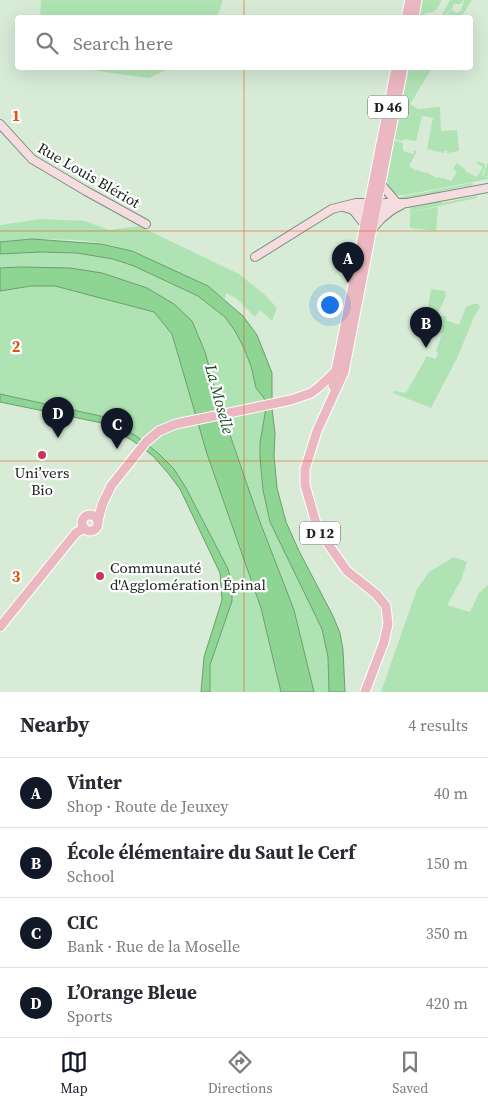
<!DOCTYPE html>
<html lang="en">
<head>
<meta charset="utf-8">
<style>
  :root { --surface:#fff; --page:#f7f7f7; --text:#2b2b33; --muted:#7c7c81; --line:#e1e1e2; --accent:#111827 }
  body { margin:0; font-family:"Source Serif 4",serif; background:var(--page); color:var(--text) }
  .you { position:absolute; left:329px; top:304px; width:18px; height:18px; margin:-12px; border:4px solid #fff; border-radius:50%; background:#1a73e8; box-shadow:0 0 0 8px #1a73e833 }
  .badge { display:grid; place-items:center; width:32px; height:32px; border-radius:50%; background:var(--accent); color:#fff; font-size:16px; font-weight:700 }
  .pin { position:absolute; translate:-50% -41px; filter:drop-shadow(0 1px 2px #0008) }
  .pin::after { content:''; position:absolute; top:26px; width:18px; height:15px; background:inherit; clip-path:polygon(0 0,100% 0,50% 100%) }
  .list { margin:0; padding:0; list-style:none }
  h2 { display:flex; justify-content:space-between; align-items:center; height:65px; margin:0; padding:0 20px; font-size:21px }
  h2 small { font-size:16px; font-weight:400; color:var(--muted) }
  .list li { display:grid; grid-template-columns:32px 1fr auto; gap:15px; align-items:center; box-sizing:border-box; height:70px; padding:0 20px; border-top:1px solid var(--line) }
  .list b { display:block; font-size:19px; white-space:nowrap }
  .list p { margin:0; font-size:16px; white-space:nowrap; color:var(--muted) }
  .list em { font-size:16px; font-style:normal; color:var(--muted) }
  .icon { flex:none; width:28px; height:28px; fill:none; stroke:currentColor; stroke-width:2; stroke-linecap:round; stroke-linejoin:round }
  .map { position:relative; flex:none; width:488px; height:692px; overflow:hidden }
  .search { position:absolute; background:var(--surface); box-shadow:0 5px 20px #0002; left:15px; right:15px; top:15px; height:55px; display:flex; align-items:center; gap:12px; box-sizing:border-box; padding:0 18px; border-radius:5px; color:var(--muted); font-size:19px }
  .sheet { height:345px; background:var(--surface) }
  nav { display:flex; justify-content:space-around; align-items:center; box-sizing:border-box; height:70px; border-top:1px solid var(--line); background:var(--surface); font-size:14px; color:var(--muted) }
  nav a { display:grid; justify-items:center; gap:2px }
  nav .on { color:var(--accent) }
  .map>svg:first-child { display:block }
</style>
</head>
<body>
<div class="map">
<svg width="488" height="692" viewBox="0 0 488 692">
  <rect width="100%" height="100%" fill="#d7ebd7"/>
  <!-- green -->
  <g fill="#b0e3b3">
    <polygon points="41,0 223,0 217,17 40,18"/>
    <polygon points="421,0 442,0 436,10 433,11 434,12 425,13 424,17 419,16"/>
    <polygon points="450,0 463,0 461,4 454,4 452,9 441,17"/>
    <polygon points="464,0 472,0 461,17 443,17 452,10 456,13 461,11"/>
    <polygon points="77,68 170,68 149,78"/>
    <polygon points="409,68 432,68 410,104 418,109 440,107 441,131 457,130 459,151 447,153 447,151 444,151 444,153 427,149 433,118 422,116 416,141 404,139 403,141 394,139 400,110 404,102 403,98"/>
    <polygon points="394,140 403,143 403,151 413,154 414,151 417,151 409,166 416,171 417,170 425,173 426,172 437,178 439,177 442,179 443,178 451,181 457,172 453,169 457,163 466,170 465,171 477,177 483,167 476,163 477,162 484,163 485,168 482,174 483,176 488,162 488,176 484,176 488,177 488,179 405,195 395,195 389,189 387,181"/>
    <polygon points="472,183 473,185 441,191 439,193 400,199 400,197"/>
    <polygon points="476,196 477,198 409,212 411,208 440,201 443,203"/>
    <polygon points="437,207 438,211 436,231 410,228 410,212"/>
    <path d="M41,219l44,2 24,9 30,-4 100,48 27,22 11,12 -5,13 -12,-11 -5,7 -18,-18 -11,-6 -1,6c-17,-13 -32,-19 -50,-28 -14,-6 -28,-14 -42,-19 -41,-16 -90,-14 -133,-10v-17z"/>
    <polygon points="41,252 77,253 113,259 134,266 198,296 225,317 235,331 243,346 251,366 256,388 267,402 260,443 260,458 263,490 322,629 328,657 329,692 314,692 294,610 260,522 219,403 205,352 192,321 21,267 0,268 0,254"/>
    <polygon points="31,286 55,286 154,312 173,334 207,454 261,608 281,692 210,692 210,665 232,601 228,569 186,488 173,469 158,453 136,436 105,417 0,394 0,291"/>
    <polygon points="431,289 445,291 446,296 438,313 433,313 433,315 436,316 426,336 427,314"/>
    <polygon points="474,304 478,304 480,307 474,317 458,356 431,408 393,393 394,391 406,393 427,356 436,359 438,352 436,351 442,334 434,329 441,315 447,317 446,320 459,325 466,307"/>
    <polygon points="454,557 467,562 461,580 447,605 470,612 479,593 488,585 488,692 381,692 417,589 429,572"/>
  </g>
  <!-- water -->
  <g fill="#8ed493" stroke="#6c9f6f">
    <polygon points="32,239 101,244 132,251 208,286 243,316 257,335 272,373 272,409 275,433 274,456 277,488 286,522 299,551 333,616 340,633 343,650 345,692 329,692 328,657 322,629 270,522 263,490 260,458 260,443 267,402 256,388 251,366 243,346 235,331 225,317 198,296 134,266 113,259 77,253 41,252 0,254 0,242"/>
    <polygon points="21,267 70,268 102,273 147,288 174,304 192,321 205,352 219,403 260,522 294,610 314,692 281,692 261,608 207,454 172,334 154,312 55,286 31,286 0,291 0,268"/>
    <polygon points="0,394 105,417 136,436 158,453 174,469 186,488 228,569 232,584 232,601 210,665 210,692 201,692 204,657 222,600 220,573 180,489 168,473 153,456 133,441 102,423 0,402"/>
  </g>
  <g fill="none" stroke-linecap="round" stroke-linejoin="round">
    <!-- secondary casing -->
    <g stroke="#7c8f7d" stroke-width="10">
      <g id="secondary">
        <polyline points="0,124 32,159 86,191 146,224"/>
        <polyline points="380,183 397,203"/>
        <polyline points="344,207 353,210 392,210 403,204"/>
        <polyline points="353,210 365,225"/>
        <polyline points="372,229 382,218 392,210"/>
        <polyline points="255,257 332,209 356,203 407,203 488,188"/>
      </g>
    </g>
    <!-- primary casing -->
    <g stroke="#fff" stroke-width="11">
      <g id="primary">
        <polyline points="406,18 410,0"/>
        <polyline points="414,18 417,0"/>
        <polyline points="333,386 396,68"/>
        <circle cx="90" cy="523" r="8"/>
        <polyline points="98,521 102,505 111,486 146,442 159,431 176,424 291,400 311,393 319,387 337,370"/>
        <polyline points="0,627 71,539 76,533 84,528"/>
        <polyline points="365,692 384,642 388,624 386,606 376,594 347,571 321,534 316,523 305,485 305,469 317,431 344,372 403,68"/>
      </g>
    </g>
    <!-- secondary -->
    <use href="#secondary" stroke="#f5dce0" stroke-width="8"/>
    <!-- primary -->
    <use href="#primary" stroke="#ebb8c1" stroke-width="9"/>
  </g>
  <!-- grid -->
  <path fill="none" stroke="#de560d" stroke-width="1" stroke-opacity="0.55" d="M244,0v18M244,68v624M0,231h488M0,461h488"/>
  <!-- markers -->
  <g fill="#c6375f" stroke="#fff" stroke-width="2">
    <circle cx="42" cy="455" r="5"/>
    <circle cx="100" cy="576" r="5"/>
  </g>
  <g text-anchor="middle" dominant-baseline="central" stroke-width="4.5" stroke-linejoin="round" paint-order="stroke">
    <!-- shield labels -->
    <g fill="#fff" stroke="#5f6560" stroke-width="1">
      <rect x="368" y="95.5" width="40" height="23" rx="4"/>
      <rect x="300" y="521.5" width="40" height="23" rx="4"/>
    </g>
    <g font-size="14" font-weight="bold" fill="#1b231c">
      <text x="388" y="107">D 46</text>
      <text x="320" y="533">D 12</text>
    </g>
    <!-- street labels -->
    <g font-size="15" fill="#1b231c" stroke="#fff">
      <text transform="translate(89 175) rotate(30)">Rue Louis Blériot</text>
    </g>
    <!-- poi labels -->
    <g font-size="15" fill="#1b231c" stroke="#fff">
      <text x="42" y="472">Uni’vers<tspan x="42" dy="17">Bio</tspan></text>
      <text x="110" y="567" text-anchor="start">Communauté<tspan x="110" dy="17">d'Agglomération Épinal</tspan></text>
    </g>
    <!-- water labels -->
    <g font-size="16" font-style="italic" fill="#184920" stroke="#fff">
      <text transform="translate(220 399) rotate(75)">La Moselle</text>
    </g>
  </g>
  <g font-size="16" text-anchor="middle" font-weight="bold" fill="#de560d" stroke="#fff" stroke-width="4.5" stroke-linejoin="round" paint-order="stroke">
    <text x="16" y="121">1</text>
    <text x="16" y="352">2</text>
    <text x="16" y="582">3</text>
  </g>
</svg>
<div class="you"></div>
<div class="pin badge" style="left:348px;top:283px">A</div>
<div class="pin badge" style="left:426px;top:348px">B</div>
<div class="pin badge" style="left:117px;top:449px">C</div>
<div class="pin badge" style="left:58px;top:438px">D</div>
<div class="search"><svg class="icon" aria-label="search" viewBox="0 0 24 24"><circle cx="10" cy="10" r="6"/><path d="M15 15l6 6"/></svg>Search here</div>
</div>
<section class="sheet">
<h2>Nearby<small>4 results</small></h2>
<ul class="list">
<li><span class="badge">A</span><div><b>Vinter</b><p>Shop · Route de Jeuxey</p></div><em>40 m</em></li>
<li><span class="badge">B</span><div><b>École élémentaire du Saut le Cerf</b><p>School</p></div><em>150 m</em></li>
<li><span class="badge">C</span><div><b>CIC</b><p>Bank · Rue de la Moselle</p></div><em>350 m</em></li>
<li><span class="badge">D</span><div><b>L’Orange Bleue</b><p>Sports</p></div><em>420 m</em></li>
</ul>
</section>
<nav>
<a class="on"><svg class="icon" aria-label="map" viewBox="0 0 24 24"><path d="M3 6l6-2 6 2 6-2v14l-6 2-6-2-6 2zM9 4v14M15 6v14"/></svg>Map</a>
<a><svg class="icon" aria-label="directions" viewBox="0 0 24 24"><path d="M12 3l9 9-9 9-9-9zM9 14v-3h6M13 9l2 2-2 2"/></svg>Directions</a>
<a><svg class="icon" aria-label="saved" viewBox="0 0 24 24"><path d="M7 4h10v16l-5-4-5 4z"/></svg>Saved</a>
</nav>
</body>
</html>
